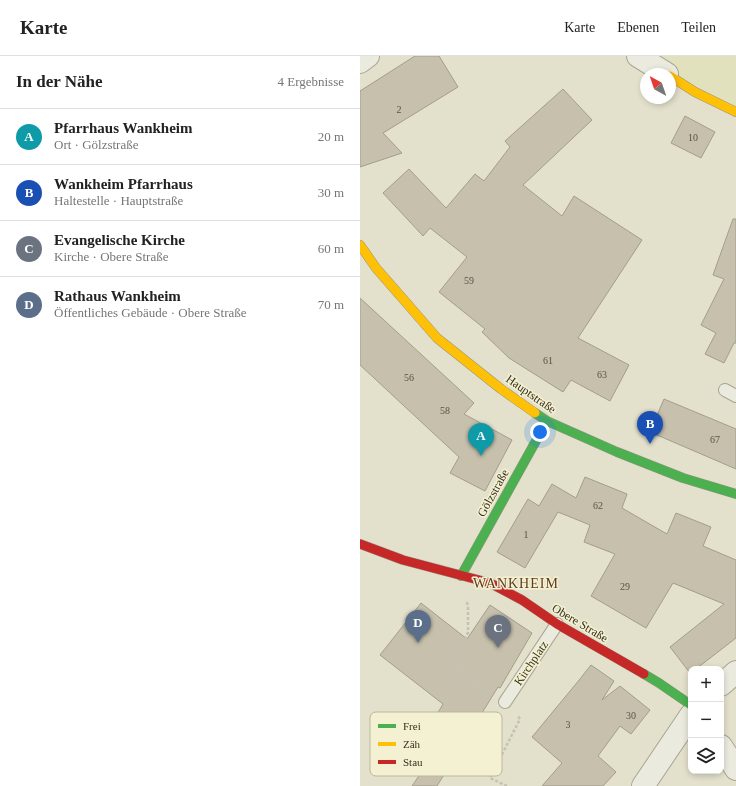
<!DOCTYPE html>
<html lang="de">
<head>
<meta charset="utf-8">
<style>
  :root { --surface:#fff; --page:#f6f6f6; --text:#222; --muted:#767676; --line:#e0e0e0; --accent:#736d5b }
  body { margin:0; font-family:"Times New Roman",serif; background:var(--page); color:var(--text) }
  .controls { position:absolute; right:12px; bottom:12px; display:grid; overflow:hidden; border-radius:8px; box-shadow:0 2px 6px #0003 }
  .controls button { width:36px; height:36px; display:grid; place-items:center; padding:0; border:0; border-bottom:1px solid var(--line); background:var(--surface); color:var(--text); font:20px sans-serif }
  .compass { position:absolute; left:280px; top:12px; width:36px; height:36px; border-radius:50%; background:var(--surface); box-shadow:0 2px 6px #0003; rotate:320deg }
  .you { position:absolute; left:180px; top:376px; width:14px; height:14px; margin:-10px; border:3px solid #fff; border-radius:50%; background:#1a73e8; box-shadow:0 0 0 6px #1a73e833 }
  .badge { display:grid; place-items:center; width:26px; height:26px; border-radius:50%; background:var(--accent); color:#fff; font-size:13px; font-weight:700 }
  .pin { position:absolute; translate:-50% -33px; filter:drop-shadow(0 1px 2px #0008) }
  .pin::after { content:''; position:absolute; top:21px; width:14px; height:12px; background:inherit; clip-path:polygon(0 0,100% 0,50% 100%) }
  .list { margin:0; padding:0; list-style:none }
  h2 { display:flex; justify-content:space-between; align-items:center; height:52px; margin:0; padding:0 16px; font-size:17px }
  h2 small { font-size:13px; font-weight:400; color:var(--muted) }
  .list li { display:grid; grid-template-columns:26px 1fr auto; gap:12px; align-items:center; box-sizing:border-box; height:56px; padding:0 16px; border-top:1px solid var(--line) }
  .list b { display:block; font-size:15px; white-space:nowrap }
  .list p { margin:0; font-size:13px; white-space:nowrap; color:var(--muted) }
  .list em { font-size:13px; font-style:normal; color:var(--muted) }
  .icon { flex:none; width:22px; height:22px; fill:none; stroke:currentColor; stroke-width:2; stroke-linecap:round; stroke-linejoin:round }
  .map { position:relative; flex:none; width:376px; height:730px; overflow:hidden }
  header { display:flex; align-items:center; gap:24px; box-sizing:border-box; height:56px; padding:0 20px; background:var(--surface); border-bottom:1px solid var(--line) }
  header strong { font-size:19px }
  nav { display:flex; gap:22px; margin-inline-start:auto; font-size:14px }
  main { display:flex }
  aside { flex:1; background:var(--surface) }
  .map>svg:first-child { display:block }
</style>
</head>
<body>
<header>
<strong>Karte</strong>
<nav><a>Karte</a><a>Ebenen</a><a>Teilen</a></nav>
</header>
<main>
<aside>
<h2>In der Nähe<small>4 Ergebnisse</small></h2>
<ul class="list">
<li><span class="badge" style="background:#0f9aa8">A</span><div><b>Pfarrhaus Wankheim</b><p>Ort · Gölzstraße</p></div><em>20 m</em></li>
<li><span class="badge" style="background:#1a4fb4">B</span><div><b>Wankheim Pfarrhaus</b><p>Haltestelle · Hauptstraße</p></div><em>30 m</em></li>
<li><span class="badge" style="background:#6b7280">C</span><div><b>Evangelische Kirche</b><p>Kirche · Obere Straße</p></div><em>60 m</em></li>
<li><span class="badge" style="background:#5c6f8a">D</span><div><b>Rathaus Wankheim</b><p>Öffentliches Gebäude · Obere Straße</p></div><em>70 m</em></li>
</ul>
</aside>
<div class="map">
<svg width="376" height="730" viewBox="0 0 376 730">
  <rect width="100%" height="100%" fill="#e3e1cc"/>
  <!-- farmland -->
  <polygon fill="#e1e2bd" points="278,0 376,0 376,56"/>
  <!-- building -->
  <g fill="#c6c0ad" stroke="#a39d8c">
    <polygon points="55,0 79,0 98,31 23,77 42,97 0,111 0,35"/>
    <polygon points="203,33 232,64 163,129 202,160 214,140 282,184 218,282 269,309 250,345 211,324 203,336 149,302 122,276 125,273 79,236 107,201 70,172 63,180 23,137 49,113 86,152 115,118 124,125 150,91 145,85"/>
    <polygon points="325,60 355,76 341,102 311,87"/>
    <polygon points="373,163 376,163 376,287 374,287 364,307 345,298 356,277 341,269 364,223 353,219"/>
    <polygon points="0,242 114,347 104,358 152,384 125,435 90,417 99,401 0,309"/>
    <polygon points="304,343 376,373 376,413 290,376"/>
    <polygon points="225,421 267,438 262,452 307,478 316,457 351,471 343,490 376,504 376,582 336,613 331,613 330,617 310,591 364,548 313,527 286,572 231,540 255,498 224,486 230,469 198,456 165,512 137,496 168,443 179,450 192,428 216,442"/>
    <polygon points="61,547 107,583 130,549 172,577 140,632 138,631 77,730 52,730 78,692 63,682 83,648 20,599"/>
    <polygon points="231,609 254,625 242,644 260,630 290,654 271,678 260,670 238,700 256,716 243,730 182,730 202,707 172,681 220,623"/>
  </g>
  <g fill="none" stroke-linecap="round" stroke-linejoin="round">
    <!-- lane casing -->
    <g stroke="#a8a595" stroke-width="14">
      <g id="lane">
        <polyline points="365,334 376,340"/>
        <polyline points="145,646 197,568"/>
      </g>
    </g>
    <!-- street casing -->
    <g stroke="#a8a595" stroke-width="24">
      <g id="street">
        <polyline points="278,0 307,18"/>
        <polyline points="0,6 8,0"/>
        <polyline points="361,629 376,616"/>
        <polyline points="361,690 376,713"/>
        <polyline points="283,730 331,659"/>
      </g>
    </g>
    <!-- fast casing -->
    <g stroke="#989586" stroke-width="10">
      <g id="fast">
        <polyline points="175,357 187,365 257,396 323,422 376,438"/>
        <polyline points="101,520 187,365"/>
        <polyline points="284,618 299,627 331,649"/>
      </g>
    </g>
    <!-- slow casing -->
    <g stroke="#989586" stroke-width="10">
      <g id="slow">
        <polyline points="310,20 335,36 376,56"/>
        <polyline points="0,189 16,212 77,282 141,333 175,357"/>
      </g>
    </g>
    <!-- jam casing -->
    <g stroke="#989586" stroke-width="10">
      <polyline id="jam" points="0,488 43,504 130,527 162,544 197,568 284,618"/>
    </g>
    <!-- path -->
    <g stroke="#c4c2b4" stroke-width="2.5" stroke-dasharray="3 2" stroke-linecap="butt">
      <polyline points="107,546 108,552 108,576 98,606 103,622 129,637"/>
      <polyline points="147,730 130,722 160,663 158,660"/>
    </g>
    <!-- lane -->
    <use href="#lane" stroke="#ebeade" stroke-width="12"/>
    <!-- street -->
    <use href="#street" stroke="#ebeade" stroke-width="22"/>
    <!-- fast -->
    <use href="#fast" stroke="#4caf50" stroke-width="9"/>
    <!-- slow -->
    <use href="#slow" stroke="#ffc107" stroke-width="9"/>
    <!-- jam -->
    <use href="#jam" stroke="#c62828" stroke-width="9"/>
  </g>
  <g text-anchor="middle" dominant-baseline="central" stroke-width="3" stroke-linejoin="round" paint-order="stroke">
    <!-- number labels -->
    <g font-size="10" fill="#5a5342">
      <text x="39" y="53">2</text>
      <text x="333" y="81">10</text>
      <text x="109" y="224">59</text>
      <text x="188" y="304">61</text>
      <text x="242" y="318">63</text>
      <text x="49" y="321">56</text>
      <text x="85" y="354">58</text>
      <text x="355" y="383">67</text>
      <text x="238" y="449">62</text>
      <text x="166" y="478">1</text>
      <text x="265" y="530">29</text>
      <text x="271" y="659">30</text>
      <text x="208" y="668">3</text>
    </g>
    <!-- street labels -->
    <g font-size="12" fill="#362f1e" stroke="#f4f1d2">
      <text transform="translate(171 338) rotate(35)">Hauptstraße</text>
      <text transform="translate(133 437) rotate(-61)">Gölzstraße</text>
      <text transform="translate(220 567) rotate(31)">Obere Straße</text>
      <text transform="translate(171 607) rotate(-56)">Kirchplatz</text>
    </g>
    <!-- quarter labels -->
    <g font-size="14" letter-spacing="1" fill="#613b1f" stroke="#f4f1d2">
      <text x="156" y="527">WANKHEIM</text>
    </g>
  </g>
  <!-- legend -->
  <rect x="10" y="656" width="132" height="64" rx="6" fill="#f4f1d2" stroke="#bbb79c" stroke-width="1"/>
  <rect x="18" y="668" width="18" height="4" fill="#4caf50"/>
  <rect x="18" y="686" width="18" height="4" fill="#ffc107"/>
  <rect x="18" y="704" width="18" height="4" fill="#c62828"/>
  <g font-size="11" fill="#362f1e">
    <text x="43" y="674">Frei</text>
    <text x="43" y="692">Zäh</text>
    <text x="43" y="710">Stau</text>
  </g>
</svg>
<div class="controls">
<button>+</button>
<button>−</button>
<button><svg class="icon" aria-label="layers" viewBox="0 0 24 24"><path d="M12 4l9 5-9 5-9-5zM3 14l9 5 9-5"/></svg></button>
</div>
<svg class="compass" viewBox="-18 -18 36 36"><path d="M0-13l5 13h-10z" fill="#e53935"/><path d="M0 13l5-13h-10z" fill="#767676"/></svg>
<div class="you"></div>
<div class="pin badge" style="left:121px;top:400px;background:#0f9aa8">A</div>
<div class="pin badge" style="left:290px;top:388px;background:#1a4fb4">B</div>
<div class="pin badge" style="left:138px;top:592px;background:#6b7280">C</div>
<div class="pin badge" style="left:58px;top:587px;background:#5c6f8a">D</div>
</div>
</main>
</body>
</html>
